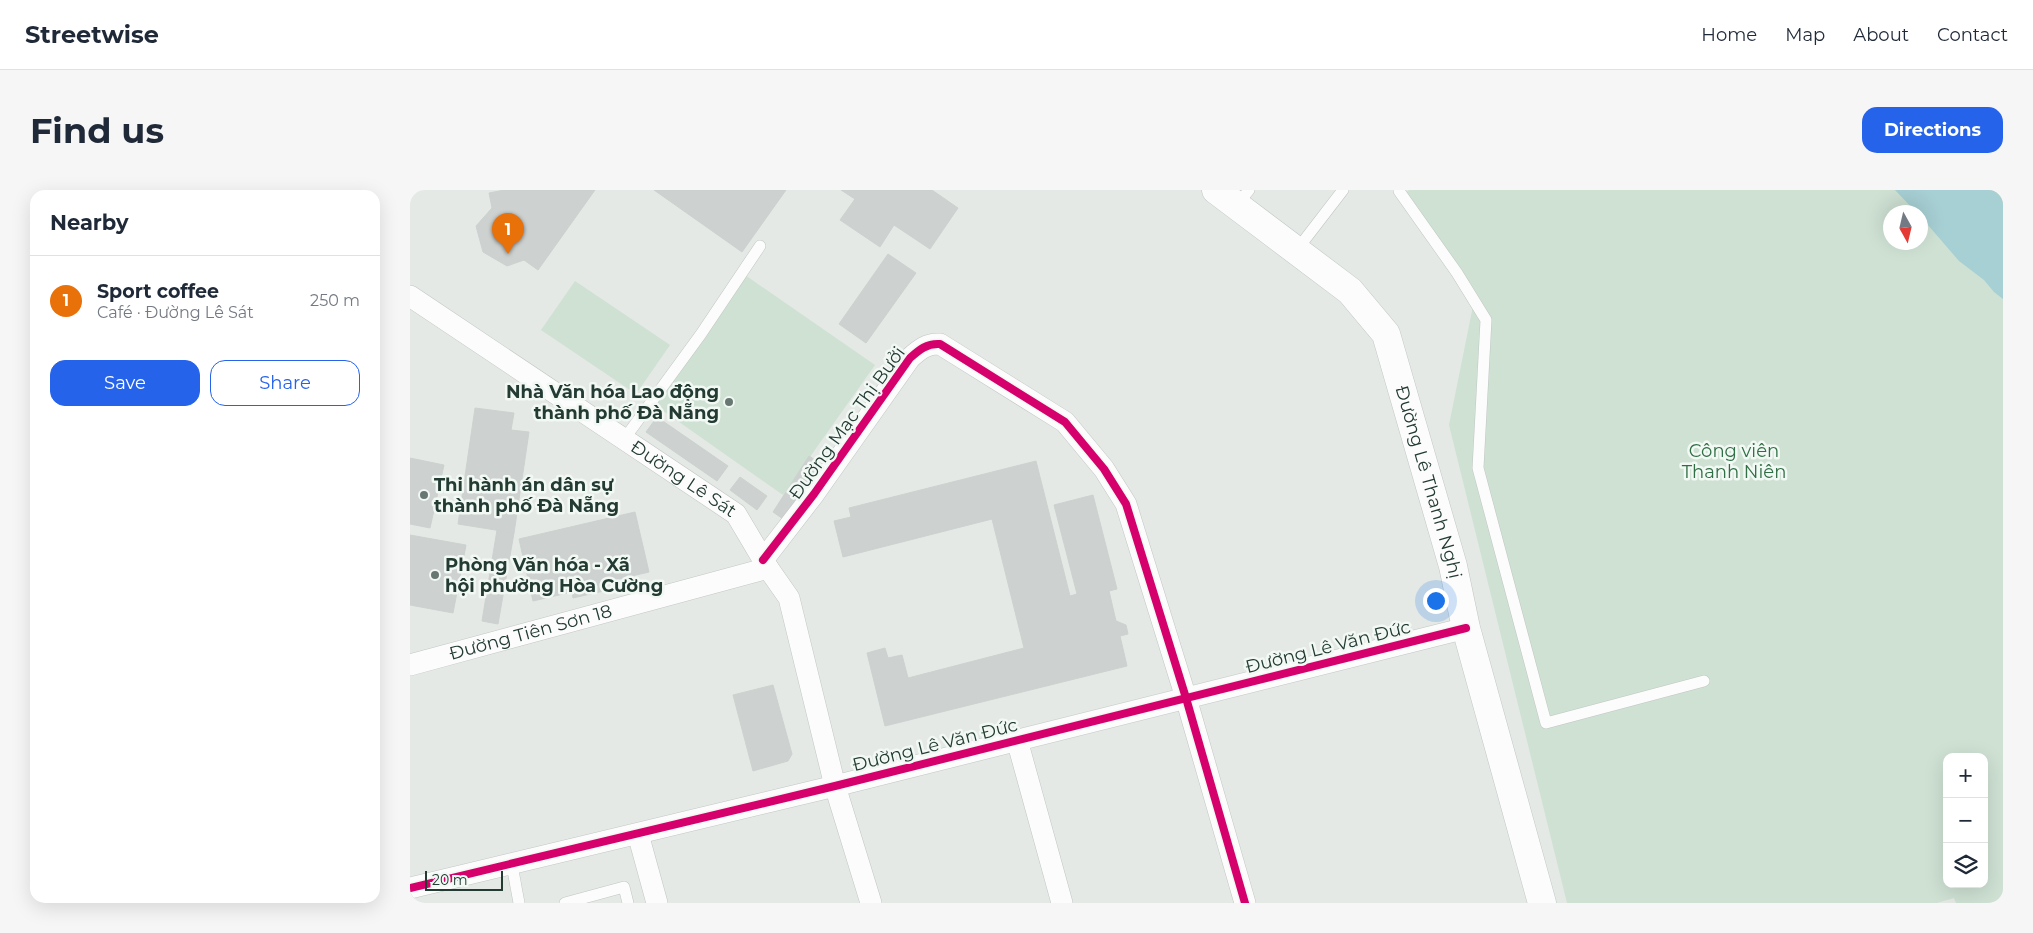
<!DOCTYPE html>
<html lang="en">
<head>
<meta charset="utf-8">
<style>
  :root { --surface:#fff; --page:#f6f6f7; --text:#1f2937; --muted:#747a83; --line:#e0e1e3; --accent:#2563eb }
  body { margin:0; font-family:Montserrat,sans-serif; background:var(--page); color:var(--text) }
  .controls { position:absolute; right:15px; bottom:15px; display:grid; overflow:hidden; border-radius:10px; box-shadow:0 5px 20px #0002 }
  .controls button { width:45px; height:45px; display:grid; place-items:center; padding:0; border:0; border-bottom:1px solid var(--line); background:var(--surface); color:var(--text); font:25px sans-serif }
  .compass { position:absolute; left:1473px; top:15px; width:45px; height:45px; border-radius:50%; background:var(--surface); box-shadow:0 5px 20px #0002; rotate:172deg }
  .scale { position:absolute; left:15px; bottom:12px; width:78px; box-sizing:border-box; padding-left:5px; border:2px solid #233b33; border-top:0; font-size:14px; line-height:18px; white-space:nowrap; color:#233b33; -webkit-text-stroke:4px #f2f8f4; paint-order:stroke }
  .you { position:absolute; left:1025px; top:410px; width:18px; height:18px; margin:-12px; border:4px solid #fff; border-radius:50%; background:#1a73e8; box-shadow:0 0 0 8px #1a73e833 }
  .badge { display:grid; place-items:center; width:32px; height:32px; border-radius:50%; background:var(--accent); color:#fff; font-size:16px; font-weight:700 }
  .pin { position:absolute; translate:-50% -41px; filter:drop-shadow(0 1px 2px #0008) }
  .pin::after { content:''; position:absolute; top:26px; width:18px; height:15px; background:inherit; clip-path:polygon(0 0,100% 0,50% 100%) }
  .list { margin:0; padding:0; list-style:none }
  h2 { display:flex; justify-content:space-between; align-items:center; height:65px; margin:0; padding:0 20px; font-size:21px }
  h2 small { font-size:16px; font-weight:400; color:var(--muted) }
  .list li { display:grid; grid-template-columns:32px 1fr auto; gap:15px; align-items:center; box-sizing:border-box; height:90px; padding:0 20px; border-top:1px solid var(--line) }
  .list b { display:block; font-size:19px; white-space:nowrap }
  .list p { margin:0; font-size:16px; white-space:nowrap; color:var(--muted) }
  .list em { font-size:16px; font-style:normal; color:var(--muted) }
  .actions { display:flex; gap:10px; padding:15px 20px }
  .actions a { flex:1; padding:11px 0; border:1px solid var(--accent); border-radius:15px; text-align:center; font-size:18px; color:var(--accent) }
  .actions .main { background:var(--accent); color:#fff }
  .icon { flex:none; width:28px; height:28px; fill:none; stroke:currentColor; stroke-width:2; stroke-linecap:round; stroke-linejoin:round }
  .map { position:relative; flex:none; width:1593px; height:713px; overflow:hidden; border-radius:15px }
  header { display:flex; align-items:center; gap:30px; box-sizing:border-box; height:70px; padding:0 25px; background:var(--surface); border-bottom:1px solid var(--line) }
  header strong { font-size:24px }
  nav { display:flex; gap:28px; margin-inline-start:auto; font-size:18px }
  .intro { display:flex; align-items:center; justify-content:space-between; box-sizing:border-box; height:120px; padding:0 30px }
  h1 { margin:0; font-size:35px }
  .button { padding:12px 22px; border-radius:15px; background:var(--accent); color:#fff; font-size:18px; font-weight:700 }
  main { display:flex; gap:30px; padding:0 30px }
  aside { flex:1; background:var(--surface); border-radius:15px; box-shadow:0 5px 20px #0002 }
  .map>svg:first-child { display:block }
</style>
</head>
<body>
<header>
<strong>Streetwise</strong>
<nav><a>Home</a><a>Map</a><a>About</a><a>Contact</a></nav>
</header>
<div class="intro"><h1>Find us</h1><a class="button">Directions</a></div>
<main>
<aside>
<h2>Nearby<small></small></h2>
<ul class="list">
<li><span class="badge" style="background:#e8710a">1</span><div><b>Sport coffee</b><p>Café · Đường Lê Sát</p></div><em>250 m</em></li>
</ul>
<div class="actions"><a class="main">Save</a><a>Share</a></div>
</aside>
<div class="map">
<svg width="1593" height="713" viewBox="0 0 1593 713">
  <rect width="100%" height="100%" fill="#e4e9e6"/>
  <!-- green -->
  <g fill="#cee1d3" fill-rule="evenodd">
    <path d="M999,0h594v713h-47l-2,-5 -17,5h-370l-118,-478 25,-124 -74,-104zM1480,22h30v30h-30zM1537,567h37v127h-37z"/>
    <polygon points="335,85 465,175 373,305 245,215"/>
    <polygon points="165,91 260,155 226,204 131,140"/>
  </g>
  <!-- water -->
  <polygon fill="#a7d0d4" points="1485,0 1593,0 1593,109 1584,102 1574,90 1549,71 1511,27 1510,22 1506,22"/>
  <!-- building -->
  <g fill="#cdd1cf" stroke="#ccd2cf">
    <polygon points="94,0 185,0 128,80 114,70 97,76 73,62 66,36 82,18 79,3"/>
    <polygon points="244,0 376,0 332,62"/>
    <polygon points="431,0 522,0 548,18 520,59 484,35 470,57 430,30 445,9"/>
    <polygon points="478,64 506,83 456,153 429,134"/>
    <polygon points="65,218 104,223 101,240 119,242 104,343 48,334"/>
    <polygon points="247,227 318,276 307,291 236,242"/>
    <polygon points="399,266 413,275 376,331 363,322"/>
    <polygon points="0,268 34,275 20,338 0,334"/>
    <polygon points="626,271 660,406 667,404 644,315 683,305 707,399 699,401 706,431 716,435 718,444 710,446 717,476 475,536 457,463 475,458 478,468 492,465 498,488 614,458 582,329 433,367 424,331 441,327 439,318"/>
    <polygon points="330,287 357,306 347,320 320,300"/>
    <polygon points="225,322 239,382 196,392 198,400 163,408 162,402 123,411 109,349"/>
    <polygon points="87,340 104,343 88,434 72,431"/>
    <polygon points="0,345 56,355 43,423 0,415"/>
    <polygon points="363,495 382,564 378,571 343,581 323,505"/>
  </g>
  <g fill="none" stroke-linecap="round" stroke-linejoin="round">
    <!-- lane casing -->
    <g stroke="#c1c6c3" stroke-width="12">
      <g id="lane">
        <polyline points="989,1 1047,83 1076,130 1068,278 1136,533 1294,491"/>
        <polyline points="827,15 839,0"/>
        <polyline points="886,61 933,0"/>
        <polyline points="215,248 291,144 350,56"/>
        <polyline points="102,675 109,713"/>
        <polyline points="155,713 214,697 218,713"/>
      </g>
    </g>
    <!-- street casing -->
    <g stroke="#c1c6c3" stroke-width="22">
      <g id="street">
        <path id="s1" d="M0,106l326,218 32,54 21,30 46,188 36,117"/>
        <path d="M353,370l51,-66 96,-136c9,-8 17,-15 30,-14l125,78 39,47 22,35 60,194 59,205"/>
        <path id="s2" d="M0,475l358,-97"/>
        <polyline points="607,550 652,713"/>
        <polyline points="228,644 247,713"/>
        <polyline points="0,698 425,596 1056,438"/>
      </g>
    </g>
    <!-- secondary casing -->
    <g stroke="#c0c6c3" stroke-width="29">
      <g id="secondary">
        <path id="s3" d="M806,0l134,101 36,43 67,232 13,62 76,275"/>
      </g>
    </g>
    <!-- lane -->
    <use href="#lane" stroke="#fbfcfb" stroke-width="11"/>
    <!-- street -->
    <use href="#street" stroke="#fbfcfb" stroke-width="21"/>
    <!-- secondary -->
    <use href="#secondary" stroke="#fbfcfb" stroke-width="28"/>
    <!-- cycleway casing -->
    <g stroke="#f2f8f4" stroke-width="11">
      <g id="cycleway">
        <path d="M353,370l51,-66 96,-136c9,-8 17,-15 30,-14l125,78 39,47 22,35 60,194 59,205"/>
        <polyline points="0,698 425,596 1056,438"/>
      </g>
    </g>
    <!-- cycleway -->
    <use href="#cycleway" stroke="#d6006c" stroke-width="8"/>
  </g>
  <!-- markers -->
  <g fill="#677872" stroke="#f2f8f4" stroke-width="2">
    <circle cx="319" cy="212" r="5"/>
    <circle cx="14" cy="305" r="5"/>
    <circle cx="25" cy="385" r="5"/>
  </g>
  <g text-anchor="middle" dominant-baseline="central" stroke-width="5" stroke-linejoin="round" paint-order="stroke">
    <!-- poi labels -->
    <g font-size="18" font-weight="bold" fill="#233b33" stroke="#f2f8f4" text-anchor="start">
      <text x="309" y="202" text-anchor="end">Nhà Văn hóa Lao động<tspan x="309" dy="21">thành phố Đà Nẵng</tspan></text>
      <text x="24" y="295">Thi hành án dân sự<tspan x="24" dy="21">thành phố Đà Nẵng</tspan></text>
      <text x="35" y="375">Phòng Văn hóa - Xã<tspan x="35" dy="21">hội phường Hòa Cường</tspan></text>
    </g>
    <!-- street labels -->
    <g font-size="18" fill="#233b33" stroke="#f2f8f4">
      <text transform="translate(437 233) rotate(-54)">Đường Mạc Thị Bưởi</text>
      <text stroke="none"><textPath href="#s1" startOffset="329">Đường Lê Sát</textPath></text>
      <text stroke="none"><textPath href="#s3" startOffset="378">Đường Lê Thanh Nghị</textPath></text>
      <text stroke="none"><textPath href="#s2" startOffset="125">Đường Tiên Sơn 18</textPath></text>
      <text transform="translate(918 457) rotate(-14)">Đường Lê Văn Đức</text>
      <text transform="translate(525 555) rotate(-14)">Đường Lê Văn Đức</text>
    </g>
    <!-- park labels -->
    <g font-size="18" fill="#306f45" stroke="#f2f8f4">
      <text x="1324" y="261">Công viên<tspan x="1324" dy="21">Thanh Niên</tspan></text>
    </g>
  </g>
</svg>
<div class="controls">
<button>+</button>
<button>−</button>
<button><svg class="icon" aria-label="layers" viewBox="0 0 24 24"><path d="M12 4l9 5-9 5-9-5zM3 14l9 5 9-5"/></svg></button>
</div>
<svg class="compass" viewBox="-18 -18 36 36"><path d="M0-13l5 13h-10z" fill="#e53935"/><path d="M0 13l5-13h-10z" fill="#747a83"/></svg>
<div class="scale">20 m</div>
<div class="you"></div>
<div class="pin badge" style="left:98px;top:64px;background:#e8710a">1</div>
</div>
</main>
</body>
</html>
